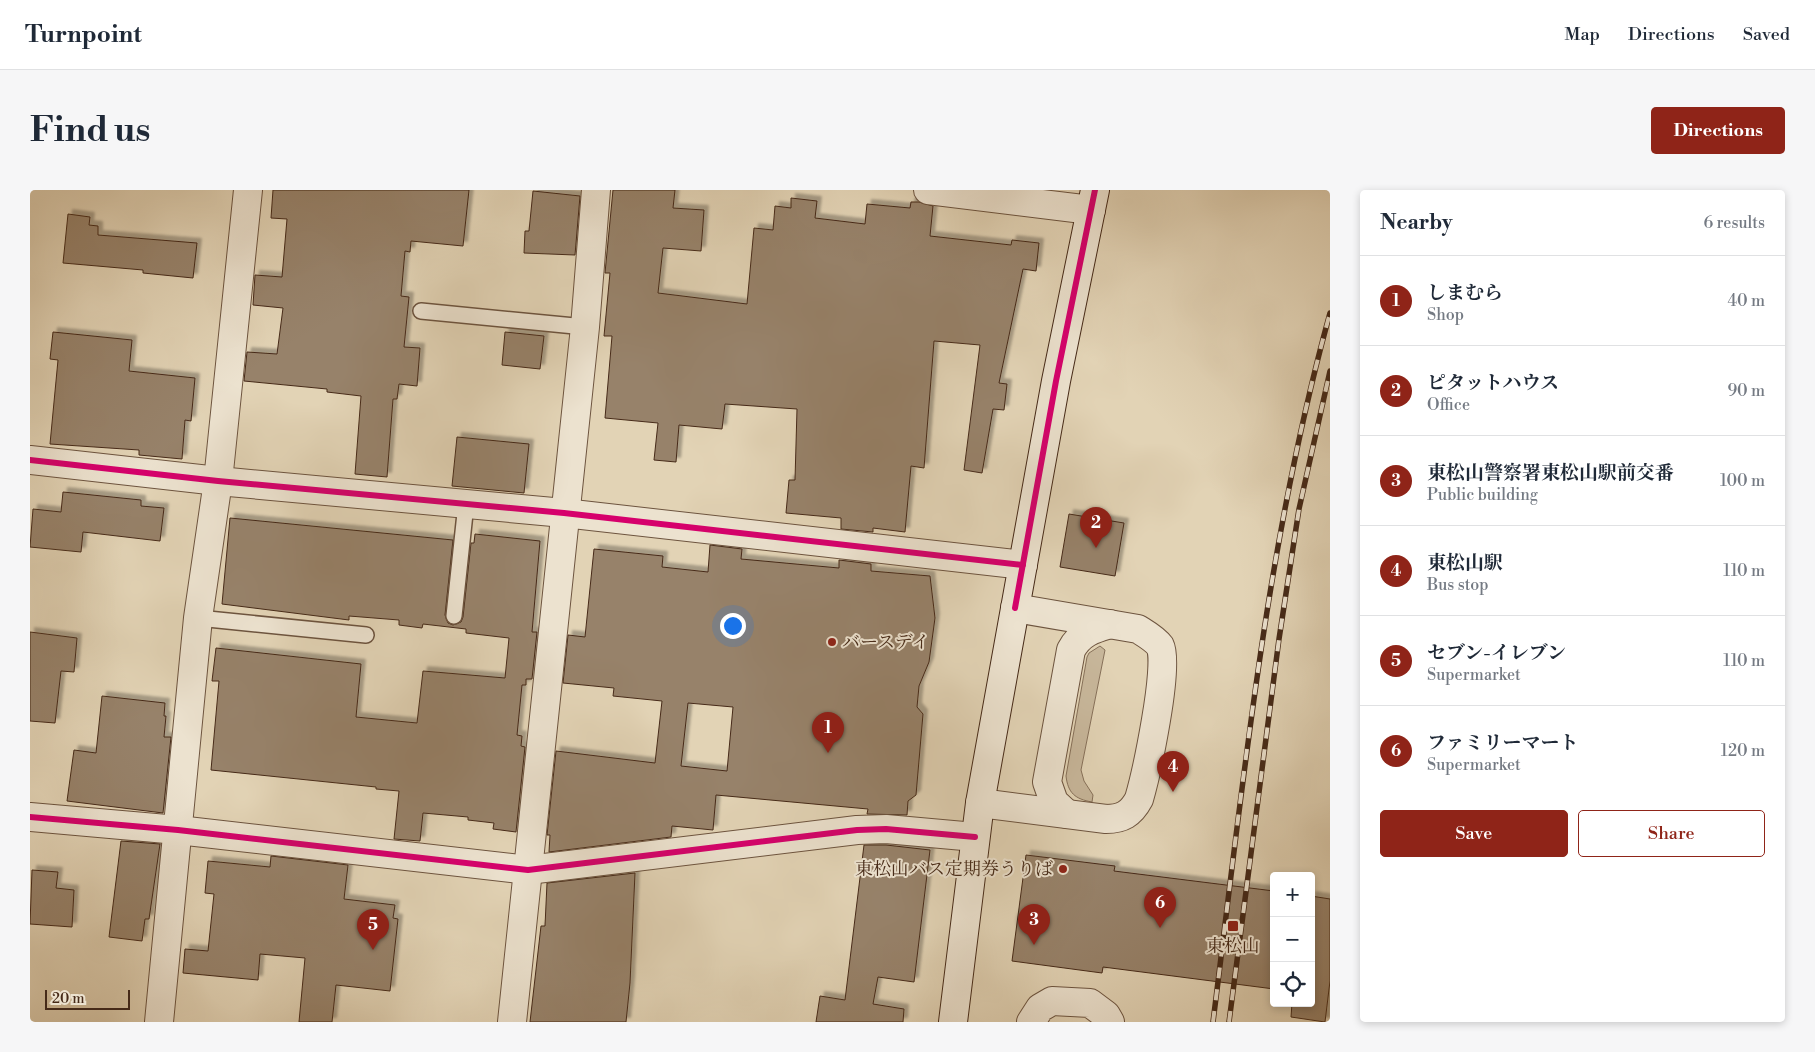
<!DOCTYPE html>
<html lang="en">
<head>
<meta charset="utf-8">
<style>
  :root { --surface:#fff; --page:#f6f6f7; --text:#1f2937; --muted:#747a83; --line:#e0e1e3; --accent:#8f2418 }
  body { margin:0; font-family:"Libre Bodoni","Noto Serif JP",serif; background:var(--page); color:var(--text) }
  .controls { position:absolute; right:15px; bottom:15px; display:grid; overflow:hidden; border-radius:5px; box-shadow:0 2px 8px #0003 }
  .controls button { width:45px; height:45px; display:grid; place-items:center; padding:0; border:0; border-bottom:1px solid var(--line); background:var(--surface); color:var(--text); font:25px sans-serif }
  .scale { position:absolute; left:15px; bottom:12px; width:85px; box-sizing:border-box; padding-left:5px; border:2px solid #462a18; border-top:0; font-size:14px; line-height:18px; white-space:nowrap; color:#462a18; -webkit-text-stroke:4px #ece2cf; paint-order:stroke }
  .you { position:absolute; left:702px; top:435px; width:18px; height:18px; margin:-12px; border:4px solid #fff; border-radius:50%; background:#1a73e8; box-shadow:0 0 0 8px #1a73e833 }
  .badge { display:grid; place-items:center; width:32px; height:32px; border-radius:50%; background:var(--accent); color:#fff; font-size:16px; font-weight:700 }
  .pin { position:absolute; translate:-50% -41px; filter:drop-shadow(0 1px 2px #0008) }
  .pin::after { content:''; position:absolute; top:26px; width:18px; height:15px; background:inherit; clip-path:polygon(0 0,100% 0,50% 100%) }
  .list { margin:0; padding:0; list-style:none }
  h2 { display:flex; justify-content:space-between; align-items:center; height:65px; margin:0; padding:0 20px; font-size:21px }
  h2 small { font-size:16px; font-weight:400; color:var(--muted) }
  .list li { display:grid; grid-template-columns:32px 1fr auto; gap:15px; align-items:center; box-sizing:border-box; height:90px; padding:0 20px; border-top:1px solid var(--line) }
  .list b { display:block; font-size:19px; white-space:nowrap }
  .list p { margin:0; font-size:16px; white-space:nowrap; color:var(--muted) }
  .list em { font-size:16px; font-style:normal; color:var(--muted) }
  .actions { display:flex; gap:10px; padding:15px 20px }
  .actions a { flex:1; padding:11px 0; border:1px solid var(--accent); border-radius:5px; text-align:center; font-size:18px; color:var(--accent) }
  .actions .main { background:var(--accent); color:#fff }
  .icon { flex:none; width:28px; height:28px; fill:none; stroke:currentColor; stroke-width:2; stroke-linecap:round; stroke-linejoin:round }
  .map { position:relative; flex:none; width:1300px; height:832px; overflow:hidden; border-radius:5px }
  header { display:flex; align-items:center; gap:30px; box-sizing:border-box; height:70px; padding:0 25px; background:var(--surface); border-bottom:1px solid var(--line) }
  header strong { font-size:24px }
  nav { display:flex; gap:28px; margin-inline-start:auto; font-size:18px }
  .intro { display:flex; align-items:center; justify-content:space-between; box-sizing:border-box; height:120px; padding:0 30px }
  h1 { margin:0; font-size:35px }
  .button { padding:12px 22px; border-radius:5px; background:var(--accent); color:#fff; font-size:18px; font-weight:700 }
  main { display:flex; gap:30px; padding:0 30px }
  aside { flex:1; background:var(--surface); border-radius:5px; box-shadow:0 2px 8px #0003 }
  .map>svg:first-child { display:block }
</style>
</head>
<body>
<header>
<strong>Turnpoint</strong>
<nav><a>Map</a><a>Directions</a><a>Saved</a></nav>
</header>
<div class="intro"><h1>Find us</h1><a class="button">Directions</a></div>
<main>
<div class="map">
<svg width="1300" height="832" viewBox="0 0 1300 832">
  <defs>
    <filter id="shadow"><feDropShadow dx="4.5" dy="-4.5" stdDeviation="1" flood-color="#0004"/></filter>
  </defs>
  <rect width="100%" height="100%" fill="#e2d3b5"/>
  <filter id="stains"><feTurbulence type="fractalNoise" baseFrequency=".004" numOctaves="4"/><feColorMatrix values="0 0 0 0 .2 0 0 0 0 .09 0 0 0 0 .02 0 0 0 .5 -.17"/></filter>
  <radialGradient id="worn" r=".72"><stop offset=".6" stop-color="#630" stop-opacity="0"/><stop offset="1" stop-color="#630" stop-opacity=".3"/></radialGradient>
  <!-- green -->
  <path fill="#c7b69a" stroke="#867059" d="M1070,456l5,4 -24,120 3,11 9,14 -1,7c-17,-3 -24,-9 -26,-26l21,-119 2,-4z"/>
  <!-- building -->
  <g fill="#97826a" stroke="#462a18" fill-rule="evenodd" filter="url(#shadow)">
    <polygon points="243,0 439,0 433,56 381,51 380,62 375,61 371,106 379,107 374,157 390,158 387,196 369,194 367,209 363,209 357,287 325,284 331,206 297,202 297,199 214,191 217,162 247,164 253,118 223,115 225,85 252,87 257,29 241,28"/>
    <polygon points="583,0 645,0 643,18 674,20 671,61 633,58 628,103 717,114 724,38 743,40 745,16 761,18 761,8 787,11 785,28 835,34 837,14 880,18 881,12 889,12 903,16 900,46 981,55 982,50 1009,53 1006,81 993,79 969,193 977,194 974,220 963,219 952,283 934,280 950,155 904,151 894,278 881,276 875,342 843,338 843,342 811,339 811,328 756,323 759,290 765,290 767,219 695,214 692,239 649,235 646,272 624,270 628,233 575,228 582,146 574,146 580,83 575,83"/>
    <polygon points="503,1 550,6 545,65 494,63 495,41 499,41"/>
    <polygon points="38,24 60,27 59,35 68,36 68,45 167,53 163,88 113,83 113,80 33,73"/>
    <polygon points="23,142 102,150 99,181 165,188 161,231 155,230 152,269 109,265 109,260 20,254 28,170 20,169"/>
    <polygon points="475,142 514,146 510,179 472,175"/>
    <polygon points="427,247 499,254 494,303 422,296"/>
    <polygon points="33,302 111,310 111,316 134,318 130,351 53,342 51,362 0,357 3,319 31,322"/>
    <polygon points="1039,324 1094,333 1085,386 1030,377"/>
    <polygon points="200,328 423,350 415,425 418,433 423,435 431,432 433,427 441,353 444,353 445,344 510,351 502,442 507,442 502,489 496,489 496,495 492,495 487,545 492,546 491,556 495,557 486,642 463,639 464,633 438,630 438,627 393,623 390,651 364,649 369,601 346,599 346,597 181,580 189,491 182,491 186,458 331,474 326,527 387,533 393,481 475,488 479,448 436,443 436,439 393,434 392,438 369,435 369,430 319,426 319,430 192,414"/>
    <path d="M680,355l32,4 -1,10 98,9v-8l32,4v7l59,5 5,42 -6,44 -10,24 -2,21 6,7 -7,81 -8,6 -1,14 -40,-1 1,-5 -152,-14 -3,35 -41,-4 -1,11 -122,15 1,-17h-3l9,-84 99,12 7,-62 -49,-5 1,-8 -51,-5 5,-48 17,2 9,-88 69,7 -1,11 46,5zM658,513l45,4 -6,64 -46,-5z"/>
    <polygon points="0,442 47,448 44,482 31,481 25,533 0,531"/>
    <polygon points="72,506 135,513 134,526 136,526 134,547 141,547 133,623 37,611 44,560 66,563"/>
    <polygon points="91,651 130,654 119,729 115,729 112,751 79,747"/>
    <polygon points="834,655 856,655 900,660 884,792 848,787 843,814 874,819 873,832 786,832 790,806 815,810"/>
    <polygon points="996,665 1085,676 1084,681 1244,701 1244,799 1073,777 1072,783 982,771"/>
    <polygon points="241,666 318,675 314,709 365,715 363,728 368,729 360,801 306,795 302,832 269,832 275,768 230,764 228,790 153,783 155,759 178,761 184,704 175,703 178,671 240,677"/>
    <polygon points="2,680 28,682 26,698 44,700 42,737 0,734"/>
    <polygon points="605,683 600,793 596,832 500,832 511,736 515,736 517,693"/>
    <polygon points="1281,706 1300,709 1300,791 1295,832 1261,827 1262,813 1281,813"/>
  </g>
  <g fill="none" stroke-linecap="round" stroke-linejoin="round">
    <!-- lane casing -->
    <g stroke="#6d543f" stroke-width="18">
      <g id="lane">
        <polyline points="391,121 555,137"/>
        <polyline points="424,426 436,314"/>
        <polyline points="168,428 336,445"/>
      </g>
    </g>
    <!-- street casing -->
    <g stroke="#6d543f" stroke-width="30">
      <g id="street">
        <polyline points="898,0 1061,20"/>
        <polyline points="0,270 188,291 534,323 993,375"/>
        <path d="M950,613l126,16c16,0 25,-5 33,-20 7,-24 31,-134 21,-153 -5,-7 -14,-12 -22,-17l-123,-21"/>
        <path d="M1037,624l-13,-12 -7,-20 24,-132c9,-17 22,-21 39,-26"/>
        <polyline points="0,627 148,640 498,680 827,640 856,639 945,647"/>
        <polyline points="129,832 168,428 188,291 218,0"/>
        <polyline points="482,832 555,137 566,0"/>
        <polyline points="1001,832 1010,818 1022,811 1060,813 1076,825 1080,832"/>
      </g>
    </g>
    <!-- secondary casing -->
    <g stroke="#462a18" stroke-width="30">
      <polyline id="secondary" points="923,832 950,613 1026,191 1065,0"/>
    </g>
    <!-- lane -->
    <use href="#lane" stroke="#ece2cf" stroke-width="15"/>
    <!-- street -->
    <use href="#street" stroke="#ece2cf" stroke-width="28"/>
    <!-- secondary -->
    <use href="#secondary" stroke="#ece2cf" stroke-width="28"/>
    <!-- rail casing -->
    <g stroke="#462a18" stroke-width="5.5">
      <g id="rail">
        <path d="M1183,832c30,-238 53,-477 117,-709"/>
        <polyline points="1199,832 1249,449 1269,319 1300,181"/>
      </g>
    </g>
    <!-- rail -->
    <use href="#rail" stroke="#ece2cf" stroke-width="4" stroke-dasharray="11" stroke-linecap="butt"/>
    <!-- cycleway casing -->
    <g stroke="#ece2cf" stroke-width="9">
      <g id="cycleway">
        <polyline points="0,270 188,291 534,323 993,375"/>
        <polyline points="985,418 1026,191 1065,0"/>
        <polyline points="0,627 148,640 498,680 827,640 856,639 945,647"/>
      </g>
    </g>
    <!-- cycleway -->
    <use href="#cycleway" stroke="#d6006c" stroke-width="6"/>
  </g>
  <!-- markers -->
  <g fill="#8f2418" stroke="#ece2cf" stroke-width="2">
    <circle cx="802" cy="452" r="5"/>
    <circle cx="1033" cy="679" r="5"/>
    <rect x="1197" y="730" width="12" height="12" rx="2.5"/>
  </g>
  <g text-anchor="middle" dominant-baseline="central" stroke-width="4" stroke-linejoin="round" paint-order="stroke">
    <!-- poi labels -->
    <g font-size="18" fill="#462a18" stroke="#ece2cf" text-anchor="start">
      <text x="812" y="452">バースデイ</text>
      <text x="1023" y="679" text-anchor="end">東松山バス定期券うりば</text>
      <text x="1203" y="756" text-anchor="middle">東松山</text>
    </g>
  </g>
  <rect width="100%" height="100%" filter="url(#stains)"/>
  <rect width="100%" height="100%" fill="url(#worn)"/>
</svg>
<div class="controls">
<button>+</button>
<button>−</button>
<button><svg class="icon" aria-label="locate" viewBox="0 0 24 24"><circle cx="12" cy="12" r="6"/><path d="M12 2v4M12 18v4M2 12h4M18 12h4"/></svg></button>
</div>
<div class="scale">20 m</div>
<div class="you"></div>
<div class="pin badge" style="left:798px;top:563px">1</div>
<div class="pin badge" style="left:1066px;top:358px">2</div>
<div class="pin badge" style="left:1004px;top:755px">3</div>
<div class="pin badge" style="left:1143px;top:602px">4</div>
<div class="pin badge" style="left:343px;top:760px">5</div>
<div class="pin badge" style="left:1130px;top:738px">6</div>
</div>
<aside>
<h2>Nearby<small>6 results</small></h2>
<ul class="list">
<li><span class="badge">1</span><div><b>しまむら</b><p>Shop</p></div><em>40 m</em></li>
<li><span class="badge">2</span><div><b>ピタットハウス</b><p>Office</p></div><em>90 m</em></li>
<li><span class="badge">3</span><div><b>東松山警察署東松山駅前交番</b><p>Public building</p></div><em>100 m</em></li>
<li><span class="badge">4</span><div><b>東松山駅</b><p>Bus stop</p></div><em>110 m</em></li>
<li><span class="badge">5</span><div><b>セブン-イレブン</b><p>Supermarket</p></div><em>110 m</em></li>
<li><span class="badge">6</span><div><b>ファミリーマート</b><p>Supermarket</p></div><em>120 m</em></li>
</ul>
<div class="actions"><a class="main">Save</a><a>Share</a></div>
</aside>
</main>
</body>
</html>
